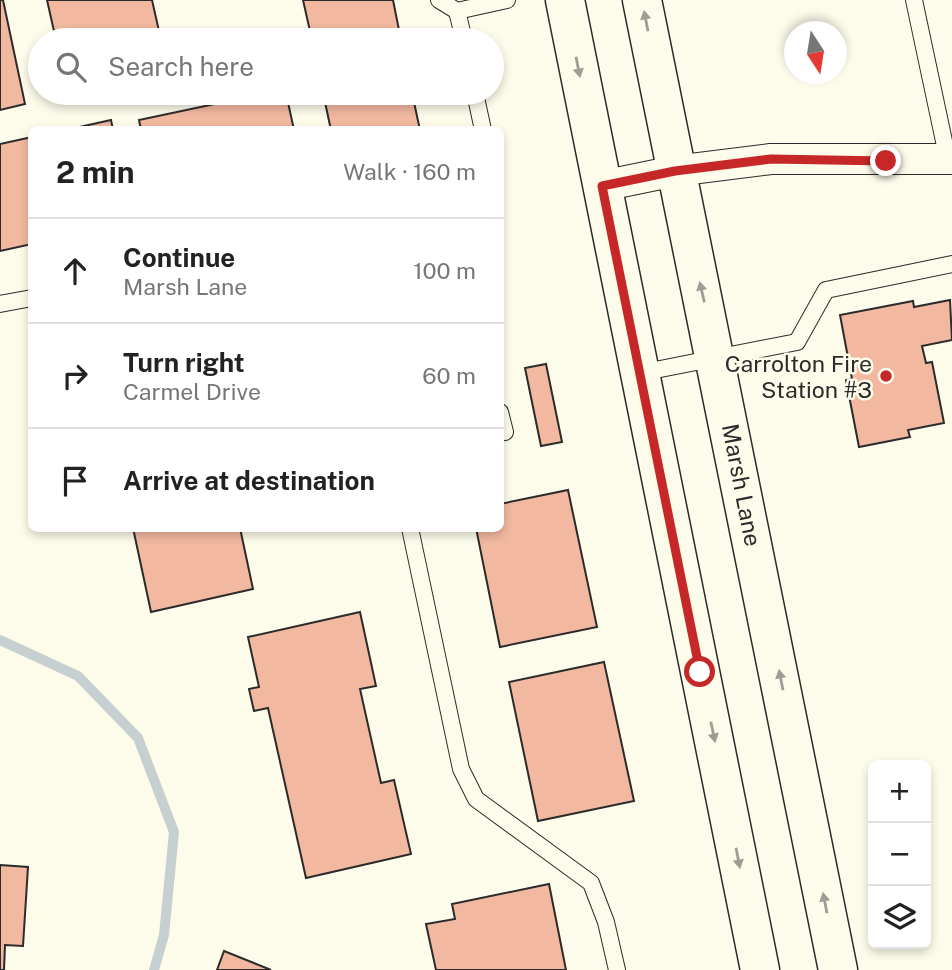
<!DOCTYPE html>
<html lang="en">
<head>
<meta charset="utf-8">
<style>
  :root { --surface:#fff; --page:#f6f6f6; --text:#222; --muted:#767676; --line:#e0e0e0 }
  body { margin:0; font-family:"Public Sans",sans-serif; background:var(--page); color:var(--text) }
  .controls { position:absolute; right:21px; bottom:21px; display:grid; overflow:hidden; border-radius:10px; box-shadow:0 4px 10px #0003 }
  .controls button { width:63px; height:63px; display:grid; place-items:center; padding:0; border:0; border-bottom:2px solid var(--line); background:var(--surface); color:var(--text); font:35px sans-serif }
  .compass { position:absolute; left:784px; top:21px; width:63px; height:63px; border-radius:50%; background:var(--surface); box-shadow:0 4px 10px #0003; rotate:168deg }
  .stop { position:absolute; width:21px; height:21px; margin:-16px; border:5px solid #c62828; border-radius:50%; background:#fff }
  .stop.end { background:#c62828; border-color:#fff; box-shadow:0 2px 7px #0008 }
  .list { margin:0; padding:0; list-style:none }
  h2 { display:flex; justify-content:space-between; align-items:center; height:91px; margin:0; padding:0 28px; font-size:30px }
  h2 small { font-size:23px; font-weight:400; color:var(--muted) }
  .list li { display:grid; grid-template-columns:46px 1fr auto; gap:21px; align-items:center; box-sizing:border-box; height:105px; padding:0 28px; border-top:2px solid var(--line) }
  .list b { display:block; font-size:26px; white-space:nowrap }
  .list p { margin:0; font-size:23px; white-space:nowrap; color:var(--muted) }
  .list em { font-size:23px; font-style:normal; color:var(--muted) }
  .icon { flex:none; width:38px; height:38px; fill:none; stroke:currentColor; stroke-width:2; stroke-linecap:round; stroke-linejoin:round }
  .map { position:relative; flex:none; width:952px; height:970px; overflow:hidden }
  .search { position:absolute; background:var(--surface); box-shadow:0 4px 10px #0003; left:28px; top:28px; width:476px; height:77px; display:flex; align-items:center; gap:18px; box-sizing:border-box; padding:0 24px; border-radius:38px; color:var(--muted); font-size:26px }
  .panel { position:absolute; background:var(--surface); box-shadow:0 4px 10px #0003; left:28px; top:126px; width:476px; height:406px; border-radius:10px }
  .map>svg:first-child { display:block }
</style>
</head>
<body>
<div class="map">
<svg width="952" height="970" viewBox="0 0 952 970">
  <rect width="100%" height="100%" fill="#fdfbea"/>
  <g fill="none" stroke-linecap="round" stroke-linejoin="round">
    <!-- stream -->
    <polyline stroke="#c7d0d0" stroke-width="10" points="0,640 78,676 138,738 174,832 164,935 154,970"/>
  </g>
  <!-- building -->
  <g fill="#f2b8a0" stroke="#2b2b2b" stroke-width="2">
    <polygon points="0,0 3,0 25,104 0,110"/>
    <polygon points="47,0 152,0 161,40 56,40"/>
    <polygon points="303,0 393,0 401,40 312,40"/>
    <polygon points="267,93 286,93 294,130 141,130 139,120"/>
    <polygon points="323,93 412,93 420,130 331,130"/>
    <polygon points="111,120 113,130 66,130"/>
    <polygon points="32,137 32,244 0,251 0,144"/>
    <polygon points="950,300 952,340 922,346 926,363 932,362 944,423 908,430 910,437 859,447 846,380 852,379 840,315 913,301 914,307"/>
    <polygon points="546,364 562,442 541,446 525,368"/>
    <polygon points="568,490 597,627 500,647 476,528 500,528 500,504"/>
    <polygon points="133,528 240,528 253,589 151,612"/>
    <polygon points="360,612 376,686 360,689 381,783 394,780 411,854 306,878 268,708 254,711 249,689 259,687 248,637"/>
    <polygon points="604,662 634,801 538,821 509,682"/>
    <polygon points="0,865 28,867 23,946 5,945 4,970 0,970"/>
    <polygon points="549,884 566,970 436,970 426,924 455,919 452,904"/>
    <polygon points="224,951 271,970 217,970"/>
  </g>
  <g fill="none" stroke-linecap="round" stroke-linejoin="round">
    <!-- service casing -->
    <g stroke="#2b2b2b" stroke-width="18">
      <g id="service">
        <polyline points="439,0 457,11 464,40"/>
        <polyline points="914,0 948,160"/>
        <polyline points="457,11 507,0"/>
        <polyline points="475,93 483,130"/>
        <polyline points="0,304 32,298"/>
        <polyline points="640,373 797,342 826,290 952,264"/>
        <polyline points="500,412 505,432 500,433"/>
        <polyline points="410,528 461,769 476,799 591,883 606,922 617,970"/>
      </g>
    </g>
    <!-- minor casing -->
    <g stroke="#2b2b2b" stroke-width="32">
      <polyline id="minor" points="602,186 675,171 771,159 952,159"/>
    </g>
    <!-- secondary casing -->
    <g stroke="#2b2b2b" stroke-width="41">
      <g id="secondary">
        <polyline points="565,0 760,970"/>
        <polyline points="642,0 838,970"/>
      </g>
    </g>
    <!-- service -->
    <use href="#service" stroke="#fdfbea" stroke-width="16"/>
    <!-- minor -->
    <use href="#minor" stroke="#fdfbea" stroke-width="30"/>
    <!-- secondary -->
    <use href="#secondary" stroke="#fdfbea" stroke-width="38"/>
  </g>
  <!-- one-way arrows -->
  <defs><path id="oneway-solid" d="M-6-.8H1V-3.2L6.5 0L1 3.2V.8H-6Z" transform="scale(1.75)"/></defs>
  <g fill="#9e9d94">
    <use href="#oneway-solid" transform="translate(646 21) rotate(-101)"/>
    <use href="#oneway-solid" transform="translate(578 67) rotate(79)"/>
    <use href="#oneway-solid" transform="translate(702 292) rotate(-103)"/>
    <use href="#oneway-solid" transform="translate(781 680) rotate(-101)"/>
    <use href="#oneway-solid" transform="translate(713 732) rotate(78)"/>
    <use href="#oneway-solid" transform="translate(738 858) rotate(79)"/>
    <use href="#oneway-solid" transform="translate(825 903) rotate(-101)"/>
  </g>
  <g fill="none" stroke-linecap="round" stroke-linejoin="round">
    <!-- route -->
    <polyline stroke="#c62828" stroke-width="9" points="700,672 602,186 675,171 771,159 886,161"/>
  </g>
  <!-- markers -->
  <circle fill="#c62828" stroke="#fdfbea" stroke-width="2.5" cx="886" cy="376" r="7"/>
  <g text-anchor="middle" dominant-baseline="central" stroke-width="5" stroke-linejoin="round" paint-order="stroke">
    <!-- poi labels -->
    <g font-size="23" fill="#2b2b2b" stroke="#fdfbea" text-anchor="end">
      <text x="872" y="363">Carrolton Fire<tspan x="872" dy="26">Station #3</tspan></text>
    </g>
    <!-- street labels -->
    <g font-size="23" fill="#2b2b2b" stroke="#fdfbea">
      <text transform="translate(742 485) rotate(79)">Marsh Lane</text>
    </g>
  </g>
</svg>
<div class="controls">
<button>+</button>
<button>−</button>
<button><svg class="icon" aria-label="layers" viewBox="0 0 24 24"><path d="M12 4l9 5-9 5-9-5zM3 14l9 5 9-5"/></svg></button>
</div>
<svg class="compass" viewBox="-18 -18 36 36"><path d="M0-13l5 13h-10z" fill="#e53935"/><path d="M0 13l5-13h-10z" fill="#767676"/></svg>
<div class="stop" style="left:700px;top:672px"></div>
<div class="stop end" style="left:886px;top:161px"></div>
<div class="search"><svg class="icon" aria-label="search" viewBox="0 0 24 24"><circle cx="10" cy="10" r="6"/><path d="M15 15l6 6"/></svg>Search here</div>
<section class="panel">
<h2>2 min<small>Walk · 160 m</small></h2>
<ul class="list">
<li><svg class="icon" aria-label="ahead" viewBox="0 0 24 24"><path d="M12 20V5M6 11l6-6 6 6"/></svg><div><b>Continue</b><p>Marsh Lane</p></div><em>100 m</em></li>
<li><svg class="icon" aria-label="right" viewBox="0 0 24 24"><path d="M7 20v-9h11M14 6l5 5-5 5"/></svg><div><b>Turn right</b><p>Carmel Drive</p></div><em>60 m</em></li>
<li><svg class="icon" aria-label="arrive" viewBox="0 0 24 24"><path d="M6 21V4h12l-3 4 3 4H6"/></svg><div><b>Arrive at destination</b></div></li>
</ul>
</section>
</div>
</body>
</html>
